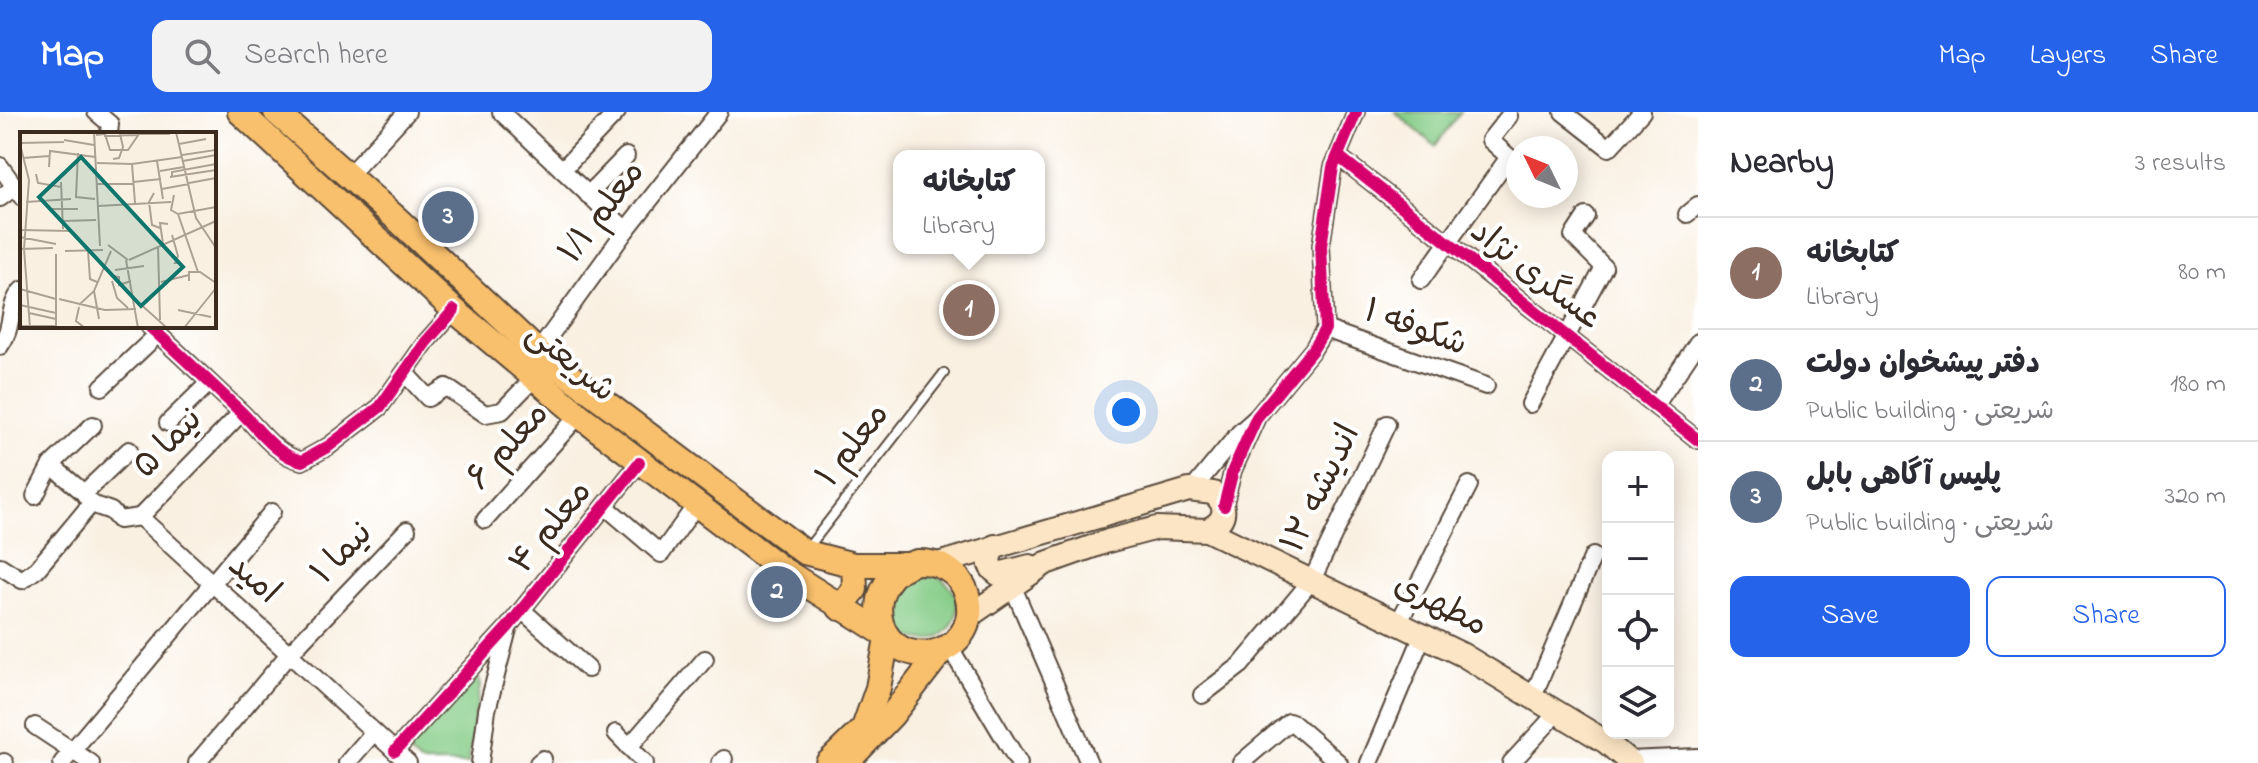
<!DOCTYPE html>
<html lang="en">
<head>
<meta charset="utf-8">
<style>
  :root { --surface:#fff; --page:#f2f2f3; --text:#2b2b33; --muted:#7c7c81; --line:#e1e1e2; --accent:#2563eb }
  body { margin:0; font-family:"Indie Flower","Playpen Sans Arabic",sans-serif; background:var(--page); color:var(--text) }
  .controls { position:absolute; right:24px; bottom:24px; display:grid; overflow:hidden; border-radius:16px; box-shadow:0 4px 20px #0003 }
  .controls button { width:72px; height:72px; display:grid; place-items:center; padding:0; border:0; border-bottom:2px solid var(--line); background:var(--surface); color:var(--text); font:40px sans-serif }
  .compass { position:absolute; left:1506px; top:24px; width:72px; height:72px; border-radius:50%; background:var(--surface); box-shadow:0 4px 20px #0003; rotate:313deg }
  .you { position:absolute; left:1126px; top:300px; width:28px; height:28px; margin:-20px; border:6px solid #fff; border-radius:50%; background:#1a73e8; box-shadow:0 0 0 12px #1a73e833 }
  .badge { display:grid; place-items:center; width:52px; height:52px; border-radius:50%; background:var(--accent); color:#fff; font-size:26px; font-weight:700 }
  .pin { position:absolute; translate:-50% -50%; border:4px solid #fff; box-shadow:0 2px 8px #0006 }
  .popup { position:absolute; left:893px; top:38px; width:152px; height:104px; box-sizing:border-box; display:grid; place-content:center; border-radius:16px; background:var(--surface); filter:drop-shadow(0 2px 6px #0005); font-size:26px; white-space:nowrap; color:var(--muted) }
  .popup b { font-size:30px; color:var(--text) }
  .popup::after { content:''; position:absolute; left:50%; top:100%; margin-left:-16px; border:16px solid transparent; border-top-color:var(--surface) }
  .list { margin:0; padding:0; list-style:none }
  h2 { display:flex; justify-content:space-between; align-items:center; height:104px; margin:0; padding:0 32px; font-size:34px }
  h2 small { font-size:26px; font-weight:400; color:var(--muted) }
  .list li { display:grid; grid-template-columns:52px 1fr auto; gap:24px; align-items:center; box-sizing:border-box; height:112px; padding:0 32px; border-top:2px solid var(--line) }
  .list b { display:block; font-size:30px; white-space:nowrap }
  .list p { margin:0; font-size:26px; white-space:nowrap; color:var(--muted) }
  .list em { font-size:26px; font-style:normal; color:var(--muted) }
  .actions { display:flex; gap:16px; padding:24px 32px }
  .actions a { flex:1; padding:18px 0; border:2px solid var(--accent); border-radius:16px; text-align:center; font-size:28px; color:var(--accent) }
  .actions .main { background:var(--accent); color:#fff }
  .icon { flex:none; width:44px; height:44px; fill:none; stroke:currentColor; stroke-width:2; stroke-linecap:round; stroke-linejoin:round }
  .map { position:relative; flex:none; width:1698px; height:651px; overflow:hidden }
  header { display:flex; align-items:center; gap:48px; box-sizing:border-box; height:112px; padding:0 40px; background:var(--accent); color:#fff }
  header strong { font-size:38px }
  nav { display:flex; gap:44px; margin-inline-start:auto; font-size:28px }
  .search { width:560px; height:72px; background:var(--page); display:flex; align-items:center; gap:20px; box-sizing:border-box; padding:0 28px; border-radius:16px; color:var(--muted); font-size:30px }
  main { display:flex }
  aside { flex:1; background:var(--surface) }
  .map>svg:first-child { display:block }
</style>
</head>
<body>
<header>
<strong>Map</strong>
<div class="search"><svg class="icon" aria-label="search" viewBox="0 0 24 24"><circle cx="10" cy="10" r="6"/><path d="M15 15l6 6"/></svg>Search here</div>
<nav><a>Map</a><a>Layers</a><a>Share</a></nav>
</header>
<main>
<div class="map">
<svg width="1698" height="651" viewBox="0 0 1698 651">
  <rect width="100%" height="100%" fill="#fff"/>
  <filter id="ink" filterUnits="userSpaceOnUse"><feTurbulence type="fractalNoise" baseFrequency=".0125" numOctaves="2"/><feDisplacementMap in="SourceGraphic" scale="16" xChannelSelector="R" yChannelSelector="G"/><feConvolveMatrix kernelMatrix="1 2 1 2 8 2 1 2 1" color-interpolation-filters="sRGB"/></filter>
  <filter id="wash" filterUnits="userSpaceOnUse"><feTurbulence type="fractalNoise" baseFrequency=".006" numOctaves="4" result="noise"/><feDisplacementMap in="SourceGraphic" scale="32" xChannelSelector="R" yChannelSelector="G"/><feGaussianBlur stdDeviation="1.8" result="paint"/><feColorMatrix in="noise" values="0 0 0 0 0 0 0 0 0 0 0 0 0 0 0 0 0 1.4 0 .05"/><feComposite in="paint" operator="in"/></filter>
  <g filter="url(#wash)">
    <rect width="100%" height="100%" fill="#f9f0e2"/>
    <!-- green -->
    <g fill="#85cc87" stroke="#607b52" stroke-width="2">
      <polygon points="1395,0 1461,0 1435,34"/>
      <circle cx="924" cy="495" r="33"/>
      <polygon points="478,566 480,574 468,651 420,651 407,638 464,574 473,567"/>
    </g>
  </g>
  <g filter="url(#ink)">
    <g fill="none" stroke-linecap="round" stroke-linejoin="round">
      <!-- service casing -->
      <g stroke="#58483b" stroke-width="12">
        <polyline id="service" points="807,437 944,261"/>
      </g>
      <!-- minor casing -->
      <g stroke="#58483b" stroke-width="20">
        <g id="minor">
          <polyline points="96,0 110,12 109,22"/>
          <polyline points="501,0 626,118"/>
          <polyline points="1563,0 1609,36 1642,0"/>
          <polyline points="1338,44 1698,328"/>
          <polyline points="0,54 22,85"/>
          <polyline points="562,58 617,0"/>
          <polyline points="347,65 407,0"/>
          <polyline points="588,83 626,44"/>
          <polyline points="0,86 16,74"/>
          <polyline points="1687,102 1698,93"/>
          <polyline points="1421,168 1509,45 1490,28 1509,4"/>
          <path d="M149,214c31,28 61,57 91,85 19,18 35,44 62,50l27,-15 51,-39 46,-65 28,-32"/>
          <polyline points="1325,217 1486,274"/>
          <path d="M0,234c14,-18 7,-40 22,-56"/>
          <polyline points="538,240 626,118 719,0"/>
          <polyline points="405,261 428,286 446,275 485,302 502,299 534,266"/>
          <polyline points="102,275 158,222"/>
          <polyline points="1530,292 1604,155 1573,124 1586,104"/>
          <polyline points="1655,294 1698,230"/>
          <polyline points="168,311 209,271"/>
          <polyline points="51,353 84,381 91,392 111,399 119,408 140,405"/>
          <polyline points="1192,378 1239,321 1256,306"/>
          <polyline points="84,381 129,338"/>
          <polyline points="35,384 51,353 93,313"/>
          <polyline points="605,394 661,442 696,393"/>
          <polyline points="1224,394 1233,358 1257,305 1313,237 1325,217 1321,134 1333,55 1356,0"/>
          <polyline points="140,405 408,651"/>
          <polyline points="140,405 241,301"/>
          <polyline points="485,408 579,303"/>
          <polyline points="0,454 22,468 37,457 91,392"/>
          <polyline points="1012,473 1089,651"/>
          <polyline points="522,498 588,557"/>
          <polyline points="1399,510 1469,373"/>
          <polyline points="949,534 1019,651"/>
          <polyline points="1202,583 1241,553 1312,468 1387,312"/>
          <polyline points="1533,584 1593,444"/>
          <polyline points="35,614 91,651"/>
          <polyline points="616,621 645,651"/>
          <polyline points="629,635 705,547"/>
          <polyline points="395,639 508,515 639,351"/>
          <polyline points="1628,648 1698,645"/>
          <polyline points="4,650 5,651"/>
          <polyline points="62,651 272,400"/>
          <polyline points="197,651 289,542 407,418"/>
          <polyline points="347,651 374,620"/>
          <polyline points="480,651 487,598 508,517"/>
          <polyline points="538,651 543,647"/>
          <polyline points="720,651 724,647"/>
          <polyline points="1241,651 1289,610 1294,612 1339,651"/>
          <polyline points="1369,651 1423,523"/>
          <polyline points="1511,651 1558,600"/>
        </g>
      </g>
      <!-- secondary casing -->
      <g stroke="#58483b" stroke-width="26">
        <g id="secondary">
          <path d="M995,434c-7,11 -9,20 3,28l32,-8"/>
          <path d="M938,452l251,-74 24,3c16,14 13,28 -6,37"/>
          <polyline points="969,504 1046,451 1108,429 1157,416 1207,418 1463,543 1606,630 1631,651"/>
        </g>
      </g>
      <!-- primary casing -->
      <g stroke="#58483b" stroke-width="28">
        <g id="primary">
          <polyline points="240,0 454,198 579,303 783,458 883,521"/>
          <polyline points="276,0 397,107 538,240 804,440 854,453 907,453"/>
          <path d="M917,450c63,-2 71,82 13,91 -59,8 -71,-75 -13,-91z"/>
          <polyline points="840,496 855,477 854,453"/>
          <polyline points="828,651 864,616 878,576 887,526"/>
          <polyline points="846,651 892,603 943,537"/>
        </g>
      </g>
      <!-- service -->
      <use href="#service" stroke="#fff" stroke-width="8"/>
      <!-- minor -->
      <use href="#minor" stroke="#fff" stroke-width="16"/>
      <!-- secondary -->
      <use href="#secondary" stroke="#fce5c4" stroke-width="22"/>
      <!-- primary -->
      <use href="#primary" stroke="#f8bf6c" stroke-width="24"/>
      <!-- cycleway casing -->
      <g stroke="#fff" stroke-width="17">
        <g id="cycleway">
          <polyline points="1338,44 1698,328"/>
          <path d="M149,214c31,28 61,57 91,85 19,18 35,44 62,50l27,-15 51,-39 46,-65 28,-32"/>
          <polyline points="1224,394 1233,358 1257,305 1313,237 1325,217 1321,134 1333,55 1356,0"/>
          <polyline points="395,639 508,515 639,351"/>
        </g>
      </g>
      <!-- cycleway -->
      <use href="#cycleway" stroke="#d6006c" stroke-width="12"/>
    </g>
  </g>
  <g text-anchor="middle" dominant-baseline="central" stroke-width="8" stroke-linejoin="round" paint-order="stroke">
    <!-- street labels -->
    <g font-size="34" fill="#3b2a1e" stroke="#fff">
      <text transform="translate(603 101) rotate(-53)">معلم ۱/۱</text>
      <text transform="translate(1535 164) rotate(38)">عسگری نژاد</text>
      <text transform="translate(1415 217) rotate(20)">شکوفه ۱</text>
      <text transform="translate(570 251) rotate(40)">شریعتی</text>
      <text transform="translate(169 332) rotate(-46)">نیما ۵</text>
      <text transform="translate(854 334) rotate(-52)">معلم ۱</text>
      <text transform="translate(509 335) rotate(-48)">معلم ۶</text>
      <text transform="translate(1322 377) rotate(-64)">اندیشه ١٣</text>
      <text transform="translate(552 416) rotate(-51)">معلم ۴</text>
      <text transform="translate(343 442) rotate(-46)">نیما ۱</text>
      <text transform="translate(253 468) rotate(42)">امید</text>
      <text transform="translate(1440 494) rotate(27)">مطهری</text>
    </g>
  </g>
  <!-- overview -->
  <g transform="translate(20 20)">
    <rect width="196" height="196" fill="#f9f0e2"/>
    <path fill="none" stroke="#ada194" stroke-width="2" d="M74,0l6,114M156,0l20,86 20,30M76,3l9,-1 5,16h18l11,-16h31M84,4l34,-1M44,8l30,5M0,11l44,-1M0,12l9,36 -5,69 6,79M159,12l27,-5M58,21l-2,44 19,2M162,23l33,-5 1,4M3,26l26,-2M93,27l6,-1 4,-11 -3,-13M137,29l6,38M163,29l33,-6M77,31l35,1 50,-7M112,32l3,39M29,35l1,-16 45,6M140,39l24,-4M16,42l2,9 23,4M150,45l46,-7M152,45v-5l44,-8M41,50l2,47M113,50l28,-3M169,51l27,-5M77,52h36M142,57l27,-5M134,61l-5,9 3,23 8,3M154,63l-3,15 7,4 38,-7M6,70l45,-3M78,74l73,-4M30,77h28M158,82l20,58M43,89l33,-1M0,98l52,1M152,103l6,21 -3,7h4M0,105l36,7M143,112l-3,-21 8,1M88,113l20,15M138,114l2,74M0,117l33,-1M45,119l38,-1M68,119l2,28 7,3M106,128l12,68M109,128l87,-39M95,138l29,-4M93,144l6,1v8l12,-4M92,149l5,17 11,10M169,149v-9h11l16,11M141,150l28,-7M0,157l36,10M74,159l5,28M39,167l46,11 31,-1M117,169l30,27M0,173l36,8M59,173l15,-14 17,-40M59,175l-3,14 9,7M158,178l33,7M9,181l27,6M0,194h37M36,196v-74M164,196l32,-40"/>
    <path fill="#0f766e" fill-opacity="0.15" stroke="#0f766e" stroke-width="4" d="M61,25l102,110 -42,39 -102,-109z"/>
    <rect width="196" height="196" fill="none" stroke="#3b2a1e" stroke-width="4"/>
  </g>
</svg>
<div class="controls">
<button>+</button>
<button>−</button>
<button><svg class="icon" aria-label="locate" viewBox="0 0 24 24"><circle cx="12" cy="12" r="6"/><path d="M12 2v4M12 18v4M2 12h4M18 12h4"/></svg></button>
<button><svg class="icon" aria-label="layers" viewBox="0 0 24 24"><path d="M12 4l9 5-9 5-9-5zM3 14l9 5 9-5"/></svg></button>
</div>
<svg class="compass" viewBox="-18 -18 36 36"><path d="M0-13l5 13h-10z" fill="#e53935"/><path d="M0 13l5-13h-10z" fill="#7c7c81"/></svg>
<div class="you"></div>
<div class="pin badge" style="left:969px;top:198px;background:#8d6e63">1</div>
<div class="popup"><b>کتابخانه</b>Library</div>
<div class="pin badge" style="left:777px;top:480px;background:#5c6f8a">2</div>
<div class="pin badge" style="left:448px;top:105px;background:#5c6f8a">3</div>
</div>
<aside>
<h2>Nearby<small>3 results</small></h2>
<ul class="list">
<li><span class="badge" style="background:#8d6e63">1</span><div><b>کتابخانه</b><p>Library</p></div><em>80 m</em></li>
<li><span class="badge" style="background:#5c6f8a">2</span><div><b>دفتر پیشخوان دولت</b><p>Public building · شریعتی</p></div><em>180 m</em></li>
<li><span class="badge" style="background:#5c6f8a">3</span><div><b>پلیس آگاهی بابل</b><p>Public building · شریعتی</p></div><em>320 m</em></li>
</ul>
<div class="actions"><a class="main">Save</a><a>Share</a></div>
</aside>
</main>
</body>
</html>
